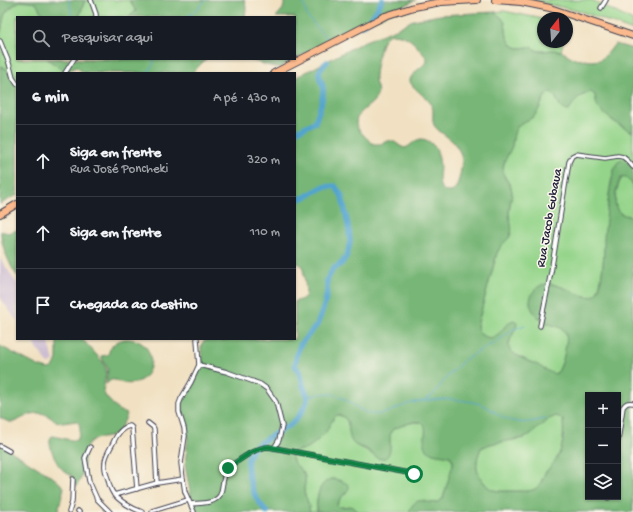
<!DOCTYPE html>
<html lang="pt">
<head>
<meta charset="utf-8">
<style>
  :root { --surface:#171b24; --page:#242831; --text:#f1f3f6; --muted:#9ea1a6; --line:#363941 }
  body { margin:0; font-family:"Gochi Hand",sans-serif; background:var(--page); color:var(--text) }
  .controls { position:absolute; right:12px; bottom:12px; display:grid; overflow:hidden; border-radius:0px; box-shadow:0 1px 3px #0004 }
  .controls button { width:36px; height:36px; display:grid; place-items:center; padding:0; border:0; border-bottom:1px solid var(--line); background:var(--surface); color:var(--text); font:20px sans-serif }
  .compass { position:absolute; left:537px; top:12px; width:36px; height:36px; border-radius:50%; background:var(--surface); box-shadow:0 1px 3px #0004; rotate:17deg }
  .stop { position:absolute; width:12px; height:12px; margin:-9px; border:3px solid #0b8043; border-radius:50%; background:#fff }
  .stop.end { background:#0b8043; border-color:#fff; box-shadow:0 1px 4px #0008 }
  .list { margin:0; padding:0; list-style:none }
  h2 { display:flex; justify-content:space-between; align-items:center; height:52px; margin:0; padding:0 16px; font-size:17px }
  h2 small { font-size:13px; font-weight:400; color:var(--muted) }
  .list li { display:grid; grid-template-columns:26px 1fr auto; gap:12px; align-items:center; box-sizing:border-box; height:72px; padding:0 16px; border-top:1px solid var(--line) }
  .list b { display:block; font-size:15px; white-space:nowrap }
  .list p { margin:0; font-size:13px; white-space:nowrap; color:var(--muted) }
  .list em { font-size:13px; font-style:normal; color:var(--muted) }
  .icon { flex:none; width:22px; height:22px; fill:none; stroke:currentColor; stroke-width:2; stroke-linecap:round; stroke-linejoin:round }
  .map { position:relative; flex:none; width:633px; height:512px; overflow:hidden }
  .search { position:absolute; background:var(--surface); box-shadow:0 1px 3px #0004; left:16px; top:16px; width:280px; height:44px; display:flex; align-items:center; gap:10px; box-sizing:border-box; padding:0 14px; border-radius:0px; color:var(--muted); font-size:15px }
  .panel { position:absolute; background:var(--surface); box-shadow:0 1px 3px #0004; left:16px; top:72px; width:280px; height:268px; border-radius:0px }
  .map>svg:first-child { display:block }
</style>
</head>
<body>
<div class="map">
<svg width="633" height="512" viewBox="0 0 633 512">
  <rect width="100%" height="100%" fill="#fbf7ec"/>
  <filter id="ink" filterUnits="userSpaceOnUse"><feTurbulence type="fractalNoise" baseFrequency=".025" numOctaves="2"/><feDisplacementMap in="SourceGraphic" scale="8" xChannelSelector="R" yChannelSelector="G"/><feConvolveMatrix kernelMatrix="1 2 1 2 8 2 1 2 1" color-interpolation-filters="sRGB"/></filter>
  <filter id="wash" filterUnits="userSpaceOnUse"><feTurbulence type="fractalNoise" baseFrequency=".012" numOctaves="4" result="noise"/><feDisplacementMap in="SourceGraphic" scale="16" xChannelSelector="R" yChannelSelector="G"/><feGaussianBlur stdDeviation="0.9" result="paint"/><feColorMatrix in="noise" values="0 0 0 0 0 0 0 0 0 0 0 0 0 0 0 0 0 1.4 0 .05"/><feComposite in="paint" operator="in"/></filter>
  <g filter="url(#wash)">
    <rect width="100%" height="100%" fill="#f1e1c2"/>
    <!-- industrial -->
    <g fill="#cebed1">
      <polygon points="0,258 17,284 17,321 0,297"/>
      <polygon points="30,339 48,339 54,361 49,365"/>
    </g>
    <!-- green -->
    <g fill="#94d48a" stroke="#5b7b62">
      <path d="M20,0l16,3 7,12v2h-26v42h30l19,13 -1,1h-48v11l-10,-15 -7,-3v-32c3,-6 2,-14 5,-20 2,-4 11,-10 15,-14z"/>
      <polygon points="85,0 129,0 136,11 129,17 79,17"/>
      <polygon points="529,0 592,0 633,21 633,31 583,12"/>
      <polygon points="504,11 543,19 543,42 563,42 561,51 552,50 543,51 538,51 530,47 519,48 515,47 511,44 507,37 505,23 502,18 494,12"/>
      <path d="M549,92h2l4,3 5,11 8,5 8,-12 3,-2 12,-5 4,3c1,6 3,13 8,17 7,8 20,16 30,20v30l-8,-2 -9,5c-7,18 -8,38 -10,57 -2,13 -1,69 -13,74 -7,3 -32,-9 -41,-12l-22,17c2,13 11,20 22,24 5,1 11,3 13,7 4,7 -1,26 -4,33 -2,6 -4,10 -11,8l-39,-21c-5,-6 -1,-7 -1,-13 -1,-5 -3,-10 -4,-14 -3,4 -5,8 -9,11 -9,5 -19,0 -20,-10l20,-73 5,-9 7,-6v-26l3,-19 -2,-8 -5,-8 -2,-6 1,-8 7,-16 4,-18 5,-4 13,-8 6,-8 7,-15z"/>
      <path d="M625,177l2,1 6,7v32c-5,-1 -12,-2 -15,-6 -6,-6 -1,-27 4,-33z"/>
      <path d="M337,415c16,2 9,17 16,27 3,5 8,5 13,8 3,1 5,4 8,6l16,-12c0,-5 -2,-11 3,-15 9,-3 22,-10 31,-5l2,4 -1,5 9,20 13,2c4,2 6,5 6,9 -3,11 -6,29 -13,38l-7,1 -22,6 -2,3h-51c-7,-10 -10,-4 -19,-5l-2,-2 3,-6 6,-6 -4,-12c-4,-1 -10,-3 -13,-1 -12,5 -13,22 -12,32h-7c-1,-3 -1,-7 -2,-9 -1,-5 -4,-8 -4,-12 0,-7 3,-13 -1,-19 -5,-7 -12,-8 -11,-18 6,-5 11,-3 17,-7 9,-6 19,-21 24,-30z"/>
      <path d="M556,416l3,1 4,3c1,15 1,28 -8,41 -3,4 -7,8 -10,12 -3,7 -5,14 -12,17 -6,2 -12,1 -18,1 -7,0 -15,1 -22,-1 -5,-2 -8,-6 -11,-10 -8,-11 -6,-20 -1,-32l9,-4 34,-6 4,-2 21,-17z"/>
    </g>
    <!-- forest -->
    <g fill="#77b676" stroke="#4c6c58" fill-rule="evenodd">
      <path d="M0,0h85l-6,17h-36v-2l-7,-12 -16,-2c-5,3 -13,8 -15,13 -3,6 -2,14 -5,20z"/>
      <polygon points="129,0 245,0 246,9 245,17 129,17 136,11"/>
      <path d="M285,0h131l-102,49 -34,18c-7,1 -23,-5 -30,-8h45v-42h-19l7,-8z"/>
      <path d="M494,12l8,6 3,5 2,14 4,7 4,3 4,1 11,-1 8,4h5l9,-1 9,1 14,8 16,2 9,-1 7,-6 8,-10 18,5v83c-8,-3 -30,-17 -35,-25 -2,-3 -2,-8 -3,-12l-4,-3c-16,5 -14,7 -23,19l-4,-1c-6,-5 -7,-13 -13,-18 -8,2 -10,15 -15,22 -6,7 -18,8 -21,17 -2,4 -2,10 -3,15 -3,8 -10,17 -9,26 1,7 8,12 9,19 0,7 -3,14 -3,21 0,7 4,15 2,21 -1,6 -6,8 -9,12 -2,3 -4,5 -5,8l-20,73c1,5 2,8 7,10 14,7 18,-11 29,-16l4,2c0,9 -11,21 -8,26 2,7 22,14 29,17 4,3 9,6 14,8 3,1 2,1 5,0 5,-7 7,-16 8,-23 1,-5 3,-13 0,-18 -3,-5 -10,-6 -15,-8 -10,-4 -21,-13 -20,-24 1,-6 4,-10 8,-13 17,-12 47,17 57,8 5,-5 6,-16 7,-23 2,-11 2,-22 2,-33 1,-12 7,-72 14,-77 4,-3 10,-1 15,0v23c-4,-4 -6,-9 -12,-7 -4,6 -9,27 -3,33 3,4 10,5 15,6v295h-224c9,-24 23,0 34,-14l10,-34v-4l-3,-4c-7,-2 -19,-1 -24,-7 -3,-3 -2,-8 -1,-12 4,-25 -18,-13 -32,-8 -7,7 2,24 -8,29 -7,4 -13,-5 -19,-9 -5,-2 -10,-2 -14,-7 -6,-10 1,-25 -15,-27 -7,5 -7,15 -15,21 -4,4 -10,10 -15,12 -6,3 -10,1 -15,6 -1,12 9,12 12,21 3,5 0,10 0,16 0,4 3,7 4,12 1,2 1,6 2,9h-116l-9,-47 3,-28 -2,-14 -5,-13 1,-6 2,-5 14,-25 3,-11 1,-3 -1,-12 1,-5 4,-3 5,-1 13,1 7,-1h64v-38c5,0 8,-2 11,-6 0,-5 -2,-28 -5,-30 -2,-2 -3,-2 -6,-2v-185l70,-37 31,-12 17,-9 27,-5zM392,34c17,0 24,11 34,23l1,2v3c-4,4 -16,12 -17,18 -1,6 17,17 21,24 4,7 0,14 3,21 4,7 14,11 20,18 3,4 6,8 7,13 2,7 -2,34 -10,36 -2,0 -5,0 -6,-1 -9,-4 -5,-17 -5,-25 -1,-8 -2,-17 -8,-22 -3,-3 -7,-5 -11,-5 -7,1 -10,7 -16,9 -6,-1 -8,-6 -13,-7 -4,-1 -8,2 -12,3 -1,0 -5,0 -6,0 -4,-1 -15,-14 -17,-17 -5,-14 14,-20 19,-29 4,-7 0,-11 -1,-18 -1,-7 5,-35 9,-41 2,-3 5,-4 8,-5zM588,395h30v102h-30zM556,416l3,1 4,3c1,15 1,28 -8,41 -3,4 -7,8 -10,12 -3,7 -5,14 -12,17 -6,2 -12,1 -18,1 -7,0 -15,1 -22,-1 -5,-2 -8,-6 -11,-10 -8,-11 -6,-20 -1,-32l9,-4 34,-6 4,-2 21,-17z"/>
      <polygon points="47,59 206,59 192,73 84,73 76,67 66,72"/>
      <polygon points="0,66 7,69 17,84 17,195 0,204"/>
      <path d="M17,230v46c-7,-10 -17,-33 -16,-45l7,2z"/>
      <path d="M57,339h25l21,23 3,7v4l-3,18 3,6 12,13 9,4c-3,9 -8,20 -19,23 -7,2 -15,0 -20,7 -8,12 1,27 -12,42l-2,-2 -4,-10h-2c-3,-2 -5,-4 -8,-7 -5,-6 -11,-21 -10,-28l2,-3c8,1 18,5 25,4 3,-5 5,-14 0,-19l-15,2 -6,-2 -11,-7 -5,-1 -9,1 -17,8h-5l-9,-4v-72l38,20 10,3 4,-1 3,-4 2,-5z"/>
      <path d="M125,339c7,0 14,1 20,7 5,6 7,14 5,21 -3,12 -15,19 -27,16 -4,-1 -8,-4 -12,-3 -2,1 -3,3 -5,4l2,-15 -7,-13 7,-1c2,-9 7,-14 17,-16z"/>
      <polygon points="0,444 54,478 64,487 58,512 0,512"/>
      <path d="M333,479c32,7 7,13 4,26l2,2c8,2 12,-5 19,5h-41c-1,-12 1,-31 16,-33z"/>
    </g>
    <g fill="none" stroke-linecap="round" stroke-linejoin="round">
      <!-- stream -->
      <g stroke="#53a4ce" stroke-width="1">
        <polyline points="69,0 72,17"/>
        <polyline points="301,0 304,5 307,16 329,41"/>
        <polyline points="187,17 194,12 206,0"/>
        <polyline points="146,73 151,68 155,59"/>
        <polyline points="631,291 633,296"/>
        <path d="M308,397c18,-6 28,-4 43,6 5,4 11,8 16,10 16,5 30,-6 44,-10 10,-2 27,-4 37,-4 10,1 23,2 33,5 8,3 14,9 21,13 16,8 28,6 44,1"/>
        <polyline points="423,401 432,396 447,377 464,360 484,348 495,343 514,329 525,325"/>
      </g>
      <!-- river -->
      <g stroke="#53a4ce" stroke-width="5.5">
        <path d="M361,26c11,-6 16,-16 21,-26"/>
        <path d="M295,132l20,-10c4,-11 9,-23 8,-35 -1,-5 -5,-10 -4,-15 2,-4 6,-8 8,-10"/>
        <path d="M267,512c-11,-13 -14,-18 -18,-35 -7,-29 10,-34 31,-46 3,-2 7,-3 10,-6 9,-7 15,-17 18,-28l-5,-11 -2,-11 -6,-10 2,-11 3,-9 3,-4 14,-16 8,-22 2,-11v-12l6,-11 9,-6 5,-8 3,-13 -1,-12 -7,-34 -7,-10 -12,1 -20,11 -8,1"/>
      </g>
    </g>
  </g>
  <g filter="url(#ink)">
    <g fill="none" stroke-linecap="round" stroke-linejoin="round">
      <!-- minor casing -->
      <g stroke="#413f4f" stroke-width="5.5">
        <g id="minor">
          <polyline points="91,0 96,14 96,17"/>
          <polyline points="601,8 606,0"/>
          <polyline points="0,41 9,63 13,78 17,84"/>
          <polyline points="65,73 74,59"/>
          <polyline points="540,326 551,272 569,162 572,156 576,154 605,158 618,156 623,157 628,161 633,167"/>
          <polyline points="199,365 227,372 260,384 267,389 276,402 282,426 279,440 274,448"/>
          <polyline points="148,423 153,427 154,429 157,483"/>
          <path d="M618,440l5,-33c3,-4 5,-5 10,-4"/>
          <polyline points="0,446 9,451"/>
          <polyline points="90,447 85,458 89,481 97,499 110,512"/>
          <path d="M137,489l-5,-61 -2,-2c-8,1 -14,10 -17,17 -3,6 -8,13 -8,20 -1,6 1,11 3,16 1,5 2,10 5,14 6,8 20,16 29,19"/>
          <polyline points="114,495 157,483 183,479"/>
          <polyline points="608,498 608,497"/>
          <path d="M191,504c9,-1 24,0 29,-9 2,-4 2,-9 3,-13 1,-5 2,-10 6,-15 11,-7 26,-20 40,-20l145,27"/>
          <polyline points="78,511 79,512"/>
          <polyline points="152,511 188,500"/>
          <polyline points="69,512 72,502 73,479"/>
          <polyline points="194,512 185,492 183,479 181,463 185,436 184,428 179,412 179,404 181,399 191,382 199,365 197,339"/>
        </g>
      </g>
      <!-- trunk casing -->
      <g stroke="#413f4f" stroke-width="8">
        <g id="trunk">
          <polyline points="495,0 521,2 550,8 633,36"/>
          <polyline points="274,73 385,16 414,7 441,2 477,0"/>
          <polyline points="0,214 17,204"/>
        </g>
      </g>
      <!-- minor -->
      <use href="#minor" stroke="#fff" stroke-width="3.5"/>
      <!-- trunk -->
      <use href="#trunk" stroke="#fbba8d" stroke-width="6"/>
    </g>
  </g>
  <g fill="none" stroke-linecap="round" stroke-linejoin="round" filter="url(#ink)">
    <!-- route -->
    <path stroke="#0b8043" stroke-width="5" d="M228,468c12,-8 27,-21 41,-21l145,27"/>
  </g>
  <g text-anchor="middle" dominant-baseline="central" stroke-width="3" stroke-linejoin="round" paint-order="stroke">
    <!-- street labels -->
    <g font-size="13" fill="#22223b" stroke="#fbf7ec">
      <text transform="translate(550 218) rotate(-80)">Rua Jacob Gubaua</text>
    </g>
  </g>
</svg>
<div class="controls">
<button>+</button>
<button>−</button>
<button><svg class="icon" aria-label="layers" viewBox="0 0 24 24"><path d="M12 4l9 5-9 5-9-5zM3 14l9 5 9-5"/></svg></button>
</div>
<svg class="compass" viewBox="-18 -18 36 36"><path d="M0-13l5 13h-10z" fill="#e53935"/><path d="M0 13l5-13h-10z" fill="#9ea1a6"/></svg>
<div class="stop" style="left:414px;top:474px"></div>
<div class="stop end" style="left:228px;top:468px"></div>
<div class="search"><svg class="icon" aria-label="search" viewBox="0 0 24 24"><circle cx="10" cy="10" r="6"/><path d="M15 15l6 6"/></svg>Pesquisar aqui</div>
<section class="panel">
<h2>6 min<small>A pé · 430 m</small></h2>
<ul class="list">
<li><svg class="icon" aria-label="ahead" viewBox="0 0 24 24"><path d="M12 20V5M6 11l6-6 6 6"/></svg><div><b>Siga em frente</b><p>Rua José Poncheki</p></div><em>320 m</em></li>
<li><svg class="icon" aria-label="ahead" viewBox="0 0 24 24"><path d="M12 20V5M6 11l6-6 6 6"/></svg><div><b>Siga em frente</b></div><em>110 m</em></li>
<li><svg class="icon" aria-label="arrive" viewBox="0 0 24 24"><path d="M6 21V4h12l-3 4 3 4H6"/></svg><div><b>Chegada ao destino</b></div></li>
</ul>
</section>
</div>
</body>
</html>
